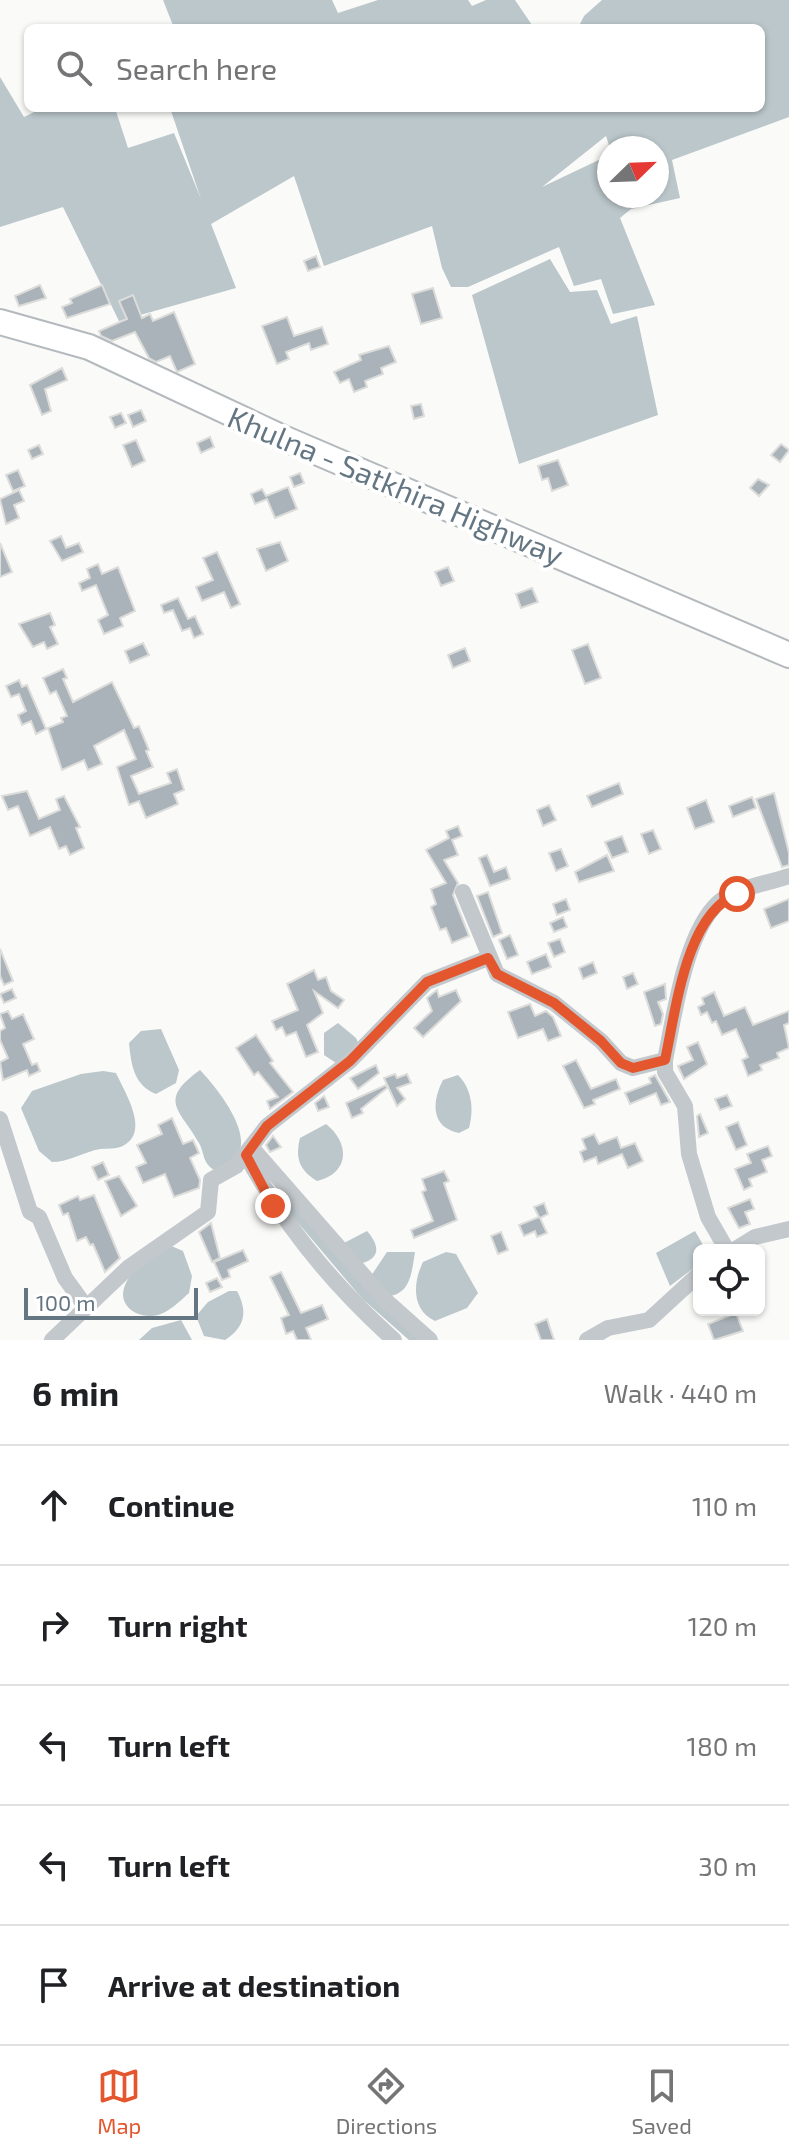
<!DOCTYPE html>
<html lang="en">
<head>
<meta charset="utf-8">
<style>
  :root { --surface:#fff; --page:#f6f6f6; --text:#202124; --muted:#757577; --line:#e0e0e0; --accent:#e4572e }
  body { margin:0; font-family:"Exo 2",sans-serif; background:var(--page); color:var(--text) }
  .controls { position:absolute; right:24px; bottom:24px; display:grid; overflow:hidden; border-radius:12px; box-shadow:0 2px 6px #0004 }
  .controls button { width:72px; height:72px; display:grid; place-items:center; padding:0; border:0; border-bottom:2px solid var(--line); background:var(--surface); color:var(--text); font:40px sans-serif }
  .compass { position:absolute; left:597px; top:136px; width:72px; height:72px; border-radius:50%; background:var(--surface); box-shadow:0 2px 6px #0004; rotate:67deg }
  .scale { position:absolute; left:24px; bottom:20px; width:174px; box-sizing:border-box; padding-left:8px; border:4px solid #657683; border-top:0; font-size:22px; line-height:28px; white-space:nowrap; color:#657683; -webkit-text-stroke:6px #fff; paint-order:stroke }
  .stop { position:absolute; width:24px; height:24px; margin:-18px; border:6px solid #e4572e; border-radius:50%; background:#fff }
  .stop.end { background:#e4572e; border-color:#fff; box-shadow:0 2px 8px #0008 }
  .list { margin:0; padding:0; list-style:none }
  h2 { display:flex; justify-content:space-between; align-items:center; height:104px; margin:0; padding:0 32px; font-size:34px }
  h2 small { font-size:26px; font-weight:400; color:var(--muted) }
  .list li { display:grid; grid-template-columns:52px 1fr auto; gap:24px; align-items:center; box-sizing:border-box; height:120px; padding:0 32px; border-top:2px solid var(--line) }
  .list b { display:block; font-size:30px; white-space:nowrap }
  .list em { font-size:26px; font-style:normal; color:var(--muted) }
  .icon { flex:none; width:44px; height:44px; fill:none; stroke:currentColor; stroke-width:2; stroke-linecap:round; stroke-linejoin:round }
  .map { position:relative; flex:none; width:789px; height:1340px; overflow:hidden }
  .search { position:absolute; background:var(--surface); box-shadow:0 2px 6px #0004; left:24px; right:24px; top:24px; height:88px; display:flex; align-items:center; gap:20px; box-sizing:border-box; padding:0 28px; border-radius:12px; color:var(--muted); font-size:30px }
  .sheet { height:704px; background:var(--surface) }
  nav { display:flex; justify-content:space-around; align-items:center; box-sizing:border-box; height:112px; border-top:2px solid var(--line); background:var(--surface); font-size:22px; color:var(--muted) }
  nav a { display:grid; justify-items:center; gap:4px }
  nav .on { color:var(--accent) }
  .map>svg:first-child { display:block }
</style>
</head>
<body>
<div class="map">
<svg width="789" height="1340" viewBox="0 0 789 1340">
  <rect width="100%" height="100%" fill="#fafaf8"/>
  <!-- water -->
  <g fill="#bbc7cb" fill-rule="evenodd">
    <polygon points="163,0 332,0 338,13 378,0 468,0 472,6 486,0 515,0 534,28 174,28"/>
    <path d="M602,0h187v117l-117,43 8,38 -49,11 -11,9 35,87 -42,9 -12,-35 -27,7 -15,-39 -91,40h-17l-9,-19 -10,-42 -108,40 -30,-90 -83,48 25,64 -117,33 -56,-114 -63,20v-150l24,40 18,-9h73l13,40 46,-15 27,66 -31,-91h591v-80h-183l6,-12zM606,136l4,12h47v48h-30l1,6 -4,-6h-15v-31l-4,-8 -63,30z"/>
    <polygon points="550,259 570,292 597,290 611,324 637,316 658,415 519,464 472,295"/>
    <polygon points="338,1023 356,1038 359,1045 336,1063 324,1055 324,1033"/>
    <path d="M161,1029l18,41 -3,13 -20,11c-22,-8 -25,-30 -27,-51l12,-12z"/>
    <path d="M200,1070c17,18 52,61 38,86l-24,14c-12,-8 -9,-16 -15,-27 -19,-34 -42,-42 1,-73z"/>
    <path d="M103,1071l13,2c8,18 33,56 10,71 -10,7 -20,3 -31,6 -14,4 -28,12 -43,12l-13,-11 -18,-43 11,-17 49,-17z"/>
    <path d="M458,1075c14,14 16,34 11,53l-10,5c-29,-6 -27,-32 -16,-53z"/>
    <path d="M326,1124c24,19 24,49 -9,57 -18,-11 -22,-23 -17,-43z"/>
    <path d="M367,1231c13,15 14,28 -8,33l-15,-21z"/>
    <polygon points="695,1231 706,1250 699,1250 699,1264 670,1286 656,1253"/>
    <path d="M169,1245l14,6 9,25 -3,17c-9,8 -20,19 -31,22 -21,5 -43,-10 -32,-32 7,-16 29,-28 43,-38z"/>
    <path d="M387,1252h28c-3,18 -4,41 -25,44l-19,-20z"/>
    <path d="M446,1252l10,2 22,39 -11,15 -32,13c-24,-11 -22,-39 -12,-59z"/>
    <path d="M229,1291h8c11,21 8,36 -12,49l-21,-4 -8,-20 12,-14z"/>
    <polygon points="181,1320 192,1340 139,1340 152,1328"/>
  </g>
  <g fill="none" stroke-linecap="round" stroke-linejoin="round">
    <!-- canal -->
    <polyline stroke="#bbc7cb" stroke-width="12" points="284,1197 366,1294 418,1340"/>
  </g>
  <!-- building -->
  <g fill="#aab3b9" stroke="#dcdcda" stroke-width="2">
    <polygon points="316,256 320,267 308,271 304,261"/>
    <polygon points="40,285 46,298 19,306 15,296"/>
    <polygon points="102,285 110,304 67,318 62,307 72,303 70,299"/>
    <polygon points="433,288 442,318 421,324 412,294"/>
    <polygon points="133,295 142,318 150,314 153,321 174,312 195,364 177,372 170,356 156,362 149,358 135,332 112,341 101,336 99,331 127,319 119,301"/>
    <polygon points="287,317 294,336 322,327 328,344 311,350 309,343 286,352 289,359 277,364 262,326"/>
    <polygon points="389,346 396,362 381,368 383,374 365,381 367,387 354,392 349,379 340,383 334,372 361,360 359,355"/>
    <polygon points="62,368 67,380 45,389 51,411 42,415 30,385"/>
    <polygon points="421,404 424,416 414,419 411,406"/>
    <polygon points="141,410 146,421 133,427 128,415"/>
    <polygon points="121,413 126,423 115,428 110,417"/>
    <polygon points="210,437 214,447 201,453 197,443"/>
    <polygon points="136,440 145,461 132,467 123,445"/>
    <polygon points="781,444 789,450 780,462 771,455"/>
    <polygon points="39,445 43,454 32,459 28,450"/>
    <polygon points="558,460 568,485 552,491 548,478 542,480 538,466"/>
    <polygon points="18,470 25,486 13,491 6,475"/>
    <polygon points="300,473 304,483 294,487 290,477"/>
    <polygon points="758,479 769,485 759,496 750,488"/>
    <polygon points="288,487 297,509 275,518 267,499 255,504 251,494 262,489 266,496"/>
    <polygon points="19,490 24,501 14,505 19,518 6,524 0,499"/>
    <polygon points="61,536 66,548 79,543 83,552 62,561 50,541"/>
    <polygon points="280,542 288,561 266,571 257,549"/>
    <polygon points="0,543 12,572 0,577"/>
    <polygon points="217,552 240,604 231,608 224,592 202,601 196,587 213,580 203,558"/>
    <polygon points="98,564 102,574 118,567 135,611 120,618 123,626 104,634 98,620 108,615 96,585 82,591 79,583 90,578 87,569"/>
    <polygon points="448,567 454,581 441,586 435,572"/>
    <polygon points="532,588 538,602 521,608 516,594"/>
    <polygon points="178,598 188,619 195,616 203,634 194,638 190,628 182,631 173,610 164,613 161,605"/>
    <polygon points="50,613 55,625 50,627 58,644 47,649 44,642 33,647 19,624"/>
    <polygon points="143,643 149,655 130,663 125,651"/>
    <polygon points="588,644 601,678 585,684 572,650"/>
    <polygon points="465,648 470,661 453,668 448,655"/>
    <polygon points="63,669 67,678 63,679 73,702 112,682 134,728 139,726 149,750 146,751 153,767 131,776 139,794 171,783 167,773 177,769 184,790 174,794 178,804 146,818 139,801 129,805 117,767 136,759 124,730 94,746 102,764 88,770 84,760 62,770 48,728 63,722 61,718 67,716 56,691 50,694 43,678"/>
    <polygon points="19,680 22,687 27,685 46,729 36,734 31,721 22,725 18,715 26,711 19,694 11,697 6,686"/>
    <polygon points="619,783 623,794 592,807 587,796"/>
    <polygon points="27,791 39,819 60,810 56,799 64,796 80,827 76,828 84,848 70,855 66,846 59,849 50,827 30,836 18,806 8,810 2,796"/>
    <polygon points="774,793 789,853 789,865 782,867 756,799"/>
    <polygon points="752,797 756,808 733,817 729,806"/>
    <polygon points="706,800 714,822 695,829 687,808"/>
    <polygon points="549,805 556,820 543,826 537,810"/>
    <polygon points="458,826 462,836 452,840 458,855 444,860 458,883 453,895 469,936 452,943 446,928 440,930 431,907 436,904 431,889 446,883 426,850 449,838 446,831"/>
    <polygon points="653,830 661,849 649,854 641,834"/>
    <polygon points="622,836 628,852 612,858 605,842"/>
    <polygon points="561,849 568,866 556,871 549,853"/>
    <polygon points="487,855 494,872 506,867 510,879 490,886 479,858"/>
    <polygon points="607,855 614,871 579,882 575,872"/>
    <polygon points="488,892 502,933 493,937 477,896"/>
    <polygon points="566,899 570,910 557,915 553,904"/>
    <polygon points="789,899 789,921 771,928 764,909"/>
    <polygon points="563,917 567,927 554,932 550,923"/>
    <polygon points="510,935 518,955 507,959 499,940"/>
    <polygon points="560,939 565,952 554,957 548,943"/>
    <polygon points="0,949 13,981 4,985 0,976"/>
    <polygon points="546,954 551,967 532,974 527,962"/>
    <polygon points="593,962 597,973 583,979 579,968"/>
    <polygon points="314,970 318,980 326,977 331,991 344,1000 338,1008 314,991 323,1013 307,1025 318,1052 306,1057 296,1032 286,1036 282,1027 276,1030 272,1021 298,1010 287,984"/>
    <polygon points="633,973 638,984 627,989 623,977"/>
    <polygon points="665,984 666,999 658,1002 663,1014 661,1024 655,1026 644,992"/>
    <polygon points="12,989 16,998 4,1003 0,994"/>
    <polygon points="437,990 439,997 456,990 461,1001 423,1037 414,1028 432,1011 427,998"/>
    <polygon points="714,992 724,1016 745,1007 753,1025 789,1011 789,1023 784,1025 789,1048 777,1053 779,1058 760,1065 762,1070 748,1076 742,1060 748,1057 736,1029 722,1035 716,1021 712,1023 707,1012 701,1015 698,1007 704,1004 702,998"/>
    <polygon points="530,1004 535,1016 546,1011 553,1017 561,1036 548,1041 543,1029 518,1038 508,1012"/>
    <polygon points="8,1011 12,1019 23,1014 34,1039 23,1044 32,1065 37,1063 40,1071 29,1076 27,1070 3,1080 0,1062 8,1058 0,1040 0,1031 5,1028 0,1014"/>
    <polygon points="256,1035 273,1061 270,1063 293,1092 270,1109 267,1101 278,1097 258,1072 254,1075 236,1048"/>
    <polygon points="698,1042 707,1064 684,1079 678,1066 693,1060 687,1047"/>
    <polygon points="576,1060 591,1089 616,1079 620,1089 593,1100 595,1104 584,1108 563,1066"/>
    <polygon points="376,1065 379,1073 358,1089 350,1078"/>
    <polygon points="395,1074 397,1078 407,1074 411,1083 397,1088 405,1099 397,1106 384,1078"/>
    <polygon points="655,1075 670,1102 661,1105 656,1093 630,1104 625,1093 651,1083 649,1078"/>
    <polygon points="386,1085 387,1088 361,1109 363,1113 352,1118 346,1103"/>
    <polygon points="727,1095 732,1106 720,1110 715,1099"/>
    <polygon points="324,1096 329,1107 318,1111 315,1103"/>
    <polygon points="700,1114 708,1133 699,1137 697,1116"/>
    <polygon points="172,1118 183,1144 193,1140 199,1153 190,1158 200,1180 199,1188 174,1197 165,1174 143,1183 136,1167 146,1163 137,1145 162,1134 158,1125"/>
    <polygon points="738,1122 747,1145 736,1150 726,1127"/>
    <polygon points="594,1134 599,1144 617,1137 621,1148 635,1143 643,1161 628,1168 622,1154 598,1164 596,1157 584,1162 580,1152 586,1149 582,1139"/>
    <polygon points="273,1136 281,1147 270,1152 266,1145"/>
    <polygon points="768,1146 772,1156 762,1160 767,1172 749,1179 752,1186 744,1190 735,1169 751,1163 747,1154"/>
    <polygon points="103,1162 109,1175 98,1180 92,1167"/>
    <polygon points="444,1171 449,1181 444,1183 457,1220 414,1238 411,1230 433,1221 422,1192 426,1190 422,1179"/>
    <polygon points="119,1176 137,1206 121,1216 105,1181"/>
    <polygon points="94,1195 120,1258 105,1272 93,1244 90,1245 86,1237 77,1241 68,1213 63,1215 59,1205 78,1196 80,1200"/>
    <polygon points="750,1199 754,1209 745,1212 750,1224 739,1228 728,1208"/>
    <polygon points="544,1203 548,1214 540,1218 547,1233 537,1237 535,1231 524,1236 519,1225 539,1217 534,1207"/>
    <polygon points="211,1223 220,1258 212,1262 199,1232"/>
    <polygon points="501,1232 508,1250 498,1254 491,1236"/>
    <polygon points="243,1250 248,1261 228,1270 230,1277 222,1280 214,1262"/>
    <polygon points="281,1272 301,1313 322,1305 328,1319 306,1328 311,1340 297,1340 293,1331 286,1334 281,1318 289,1315 270,1277"/>
    <polygon points="217,1278 222,1287 210,1292 206,1283"/>
    <polygon points="736,1313 743,1331 714,1340 708,1324"/>
    <polygon points="547,1319 554,1340 541,1340 535,1324"/>
  </g>
  <g fill="none" stroke-linecap="round" stroke-linejoin="round">
    <!-- highway casing -->
    <g stroke="#b4b9bd" stroke-width="28">
      <polyline id="highway" points="0,322 89,347 281,437 789,655"/>
    </g>
    <!-- minor -->
    <g stroke="#c3c8cc" stroke-width="16">
      <polyline points="463,892 497,974 554,1003 601,1041 621,1063 633,1068 665,1060"/>
      <polyline points="0,1119 30,1212 39,1217 65,1278 86,1307"/>
      <polyline points="252,1148 384,1299 430,1340"/>
      <path d="M246,1155c37,69 89,132 148,185"/>
      <path d="M727,1250l-19,-33 -19,-63 -4,-48 -20,-34v-12c9,-43 20,-128 54,-158 16,-14 50,-19 70,-26"/>
      <polyline points="734,1250 755,1237 789,1229"/>
      <polyline points="52,1340 129,1267 208,1212 211,1180 236,1166 267,1126 350,1061 427,982 488,958"/>
      <polyline points="587,1340 608,1328 649,1320 699,1274"/>
    </g>
    <!-- highway -->
    <use href="#highway" stroke="#fff" stroke-width="24"/>
  </g>
  <g fill="none" stroke-linecap="round" stroke-linejoin="round">
    <!-- route -->
    <path stroke="#e4572e" stroke-width="10" d="M273,1206l-27,-51 21,-29 83,-65 77,-79 61,-24 9,16 57,29 47,38 20,22 12,5 32,-8c11,-50 21,-146 72,-166"/>
  </g>
  <g text-anchor="middle" dominant-baseline="central" stroke-width="8" stroke-linejoin="round" paint-order="stroke">
    <!-- street labels -->
    <g font-size="30" fill="#657683" stroke="#fff">
      <text transform="translate(396 485) rotate(23)">Khulna - Satkhira Highway</text>
    </g>
  </g>
</svg>
<div class="controls">
<button><svg class="icon" aria-label="locate" viewBox="0 0 24 24"><circle cx="12" cy="12" r="6"/><path d="M12 2v4M12 18v4M2 12h4M18 12h4"/></svg></button>
</div>
<svg class="compass" viewBox="-18 -18 36 36"><path d="M0-13l5 13h-10z" fill="#e53935"/><path d="M0 13l5-13h-10z" fill="#757577"/></svg>
<div class="scale">100 m</div>
<div class="stop" style="left:737px;top:894px"></div>
<div class="stop end" style="left:273px;top:1206px"></div>
<div class="search"><svg class="icon" aria-label="search" viewBox="0 0 24 24"><circle cx="10" cy="10" r="6"/><path d="M15 15l6 6"/></svg>Search here</div>
</div>
<section class="sheet">
<h2>6 min<small>Walk · 440 m</small></h2>
<ul class="list">
<li><svg class="icon" aria-label="ahead" viewBox="0 0 24 24"><path d="M12 20V5M6 11l6-6 6 6"/></svg><div><b>Continue</b></div><em>110 m</em></li>
<li><svg class="icon" aria-label="right" viewBox="0 0 24 24"><path d="M7 20v-9h11M14 6l5 5-5 5"/></svg><div><b>Turn right</b></div><em>120 m</em></li>
<li><svg class="icon" aria-label="left" viewBox="0 0 24 24"><path d="M17 20v-9H6M10 6l-5 5 5 5"/></svg><div><b>Turn left</b></div><em>180 m</em></li>
<li><svg class="icon" aria-label="left" viewBox="0 0 24 24"><path d="M17 20v-9H6M10 6l-5 5 5 5"/></svg><div><b>Turn left</b></div><em>30 m</em></li>
<li><svg class="icon" aria-label="arrive" viewBox="0 0 24 24"><path d="M6 21V4h12l-3 4 3 4H6"/></svg><div><b>Arrive at destination</b></div></li>
</ul>
</section>
<nav>
<a class="on"><svg class="icon" aria-label="map" viewBox="0 0 24 24"><path d="M3 6l6-2 6 2 6-2v14l-6 2-6-2-6 2zM9 4v14M15 6v14"/></svg>Map</a>
<a><svg class="icon" aria-label="directions" viewBox="0 0 24 24"><path d="M12 3l9 9-9 9-9-9zM9 14v-3h6M13 9l2 2-2 2"/></svg>Directions</a>
<a><svg class="icon" aria-label="saved" viewBox="0 0 24 24"><path d="M7 4h10v16l-5-4-5 4z"/></svg>Saved</a>
</nav>
</body>
</html>
